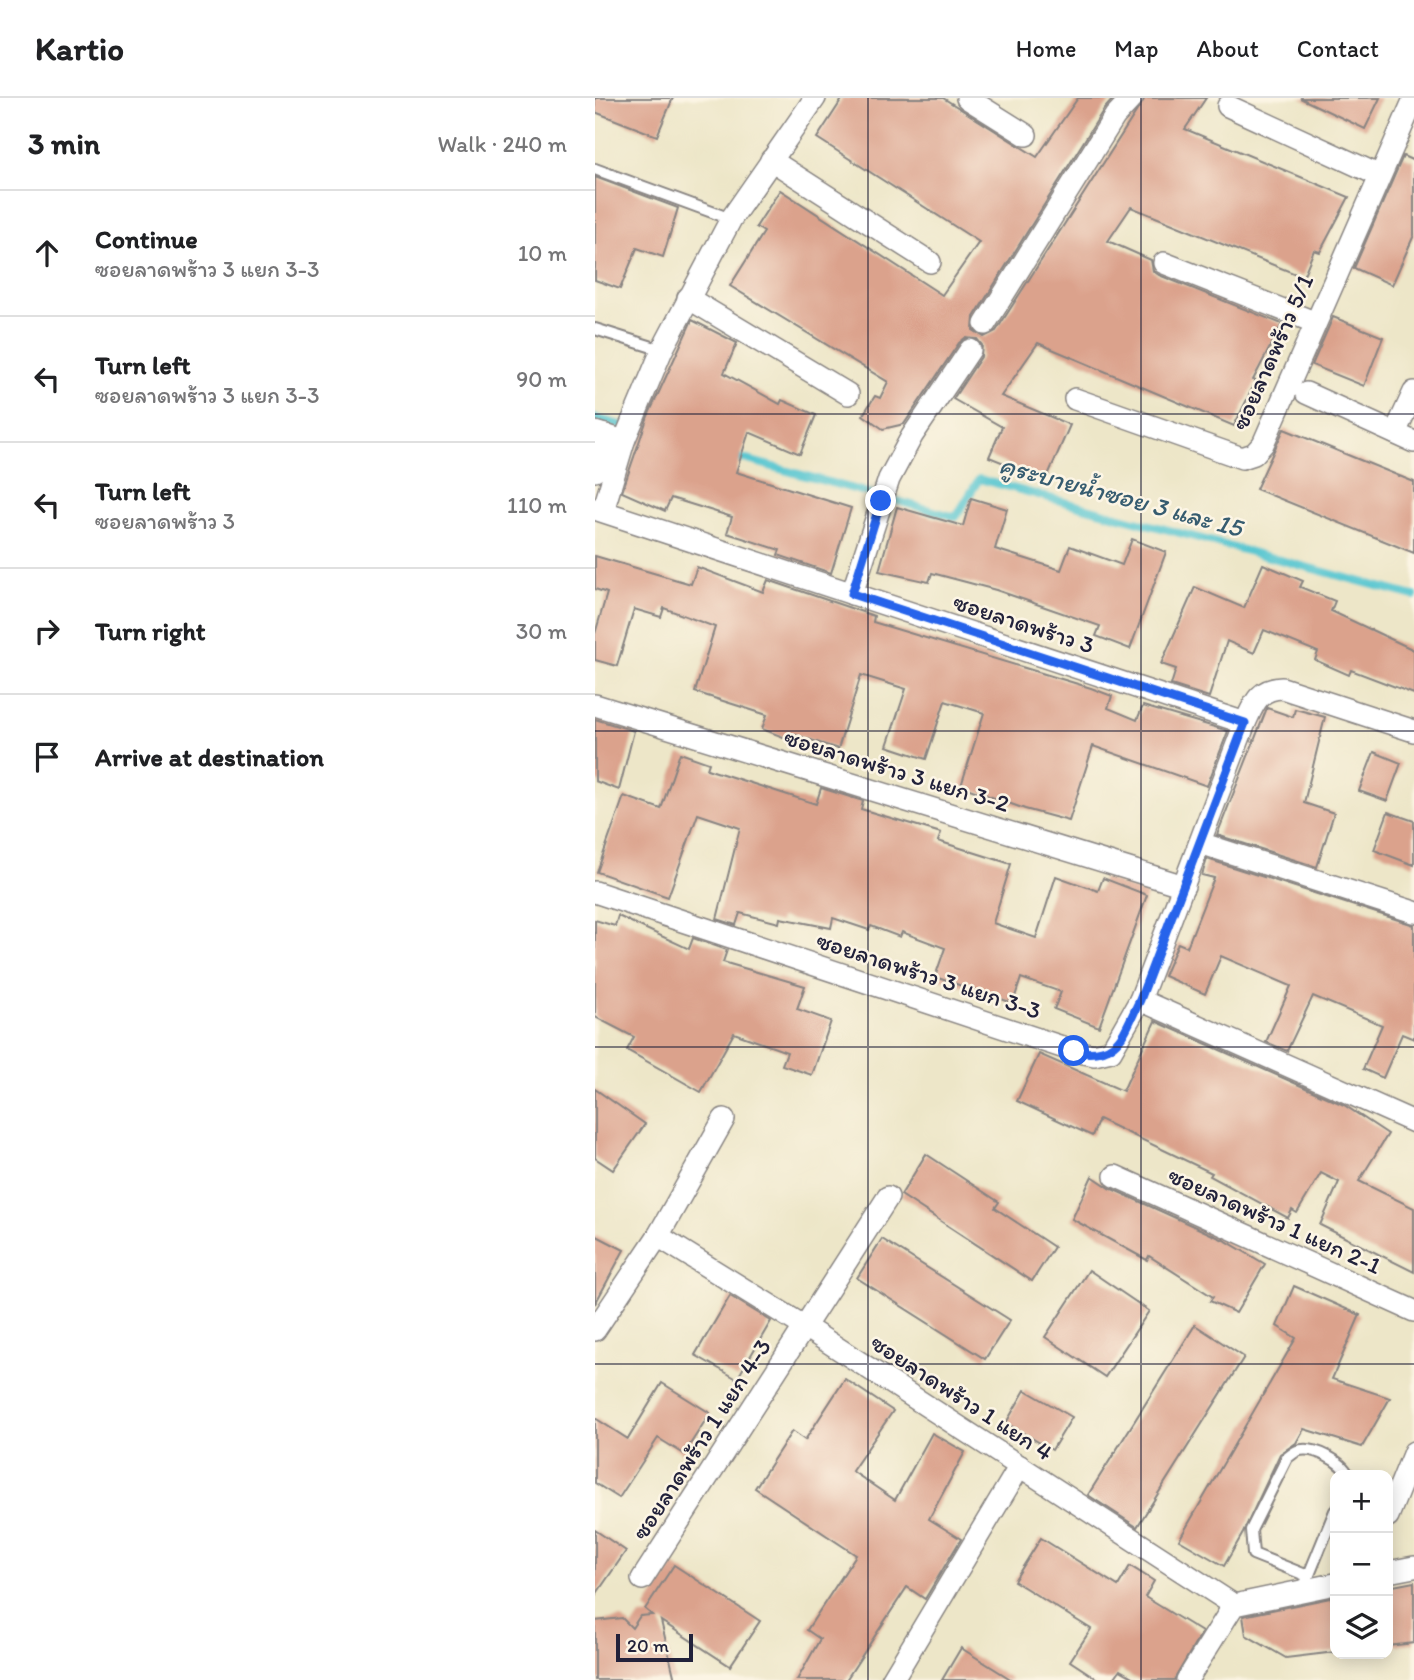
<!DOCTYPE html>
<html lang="en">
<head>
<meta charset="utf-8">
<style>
  :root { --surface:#fff; --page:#f6f6f6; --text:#202124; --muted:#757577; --line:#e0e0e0 }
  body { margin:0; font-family:Itim,"Playpen Sans Thai",sans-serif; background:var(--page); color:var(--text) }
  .controls { position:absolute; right:21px; bottom:21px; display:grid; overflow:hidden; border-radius:14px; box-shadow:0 4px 18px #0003 }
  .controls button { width:63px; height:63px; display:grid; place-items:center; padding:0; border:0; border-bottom:2px solid var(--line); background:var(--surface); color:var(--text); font:35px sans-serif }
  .scale { position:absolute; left:21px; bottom:18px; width:77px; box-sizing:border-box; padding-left:7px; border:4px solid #22223b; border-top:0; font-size:19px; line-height:24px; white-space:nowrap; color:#22223b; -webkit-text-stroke:5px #fcf5e5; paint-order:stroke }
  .stop { position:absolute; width:21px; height:21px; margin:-16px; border:5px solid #2563eb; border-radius:50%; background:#fff }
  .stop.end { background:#2563eb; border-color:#fff; box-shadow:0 2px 7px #0008 }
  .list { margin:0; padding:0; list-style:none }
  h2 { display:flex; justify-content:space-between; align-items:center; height:91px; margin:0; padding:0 28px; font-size:30px }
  h2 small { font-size:23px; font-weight:400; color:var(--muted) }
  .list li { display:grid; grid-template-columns:46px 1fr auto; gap:21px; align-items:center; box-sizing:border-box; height:126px; padding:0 28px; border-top:2px solid var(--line) }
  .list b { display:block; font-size:26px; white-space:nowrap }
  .list p { margin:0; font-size:23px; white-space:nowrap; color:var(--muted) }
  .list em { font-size:23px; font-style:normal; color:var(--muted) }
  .icon { flex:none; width:38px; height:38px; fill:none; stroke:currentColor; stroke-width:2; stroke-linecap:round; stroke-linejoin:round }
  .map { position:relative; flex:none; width:819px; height:1582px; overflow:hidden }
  header { display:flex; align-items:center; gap:42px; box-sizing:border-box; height:98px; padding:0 35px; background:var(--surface); border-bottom:2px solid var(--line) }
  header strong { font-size:33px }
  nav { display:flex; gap:38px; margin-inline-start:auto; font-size:24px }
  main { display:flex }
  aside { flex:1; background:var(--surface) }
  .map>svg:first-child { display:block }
</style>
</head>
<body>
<header>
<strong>Kartio</strong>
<nav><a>Home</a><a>Map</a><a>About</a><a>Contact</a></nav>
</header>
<main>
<aside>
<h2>3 min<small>Walk · 240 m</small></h2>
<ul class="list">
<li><svg class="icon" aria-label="ahead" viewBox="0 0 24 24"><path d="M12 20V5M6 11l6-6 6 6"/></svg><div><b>Continue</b><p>ซอยลาดพร้าว 3 แยก 3-3</p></div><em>10 m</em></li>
<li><svg class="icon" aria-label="left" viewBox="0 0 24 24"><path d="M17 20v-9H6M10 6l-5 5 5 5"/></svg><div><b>Turn left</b><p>ซอยลาดพร้าว 3 แยก 3-3</p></div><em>90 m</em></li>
<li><svg class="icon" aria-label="left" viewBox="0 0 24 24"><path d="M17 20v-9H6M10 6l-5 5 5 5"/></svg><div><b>Turn left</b><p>ซอยลาดพร้าว 3</p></div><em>110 m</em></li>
<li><svg class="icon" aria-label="right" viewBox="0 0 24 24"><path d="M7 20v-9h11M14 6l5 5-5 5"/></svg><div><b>Turn right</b></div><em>30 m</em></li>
<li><svg class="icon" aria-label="arrive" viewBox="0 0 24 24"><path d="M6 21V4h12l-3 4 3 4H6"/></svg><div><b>Arrive at destination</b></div></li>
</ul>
</aside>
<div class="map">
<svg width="819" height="1582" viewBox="0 0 819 1582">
  <rect width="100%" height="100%" fill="#fcf5e5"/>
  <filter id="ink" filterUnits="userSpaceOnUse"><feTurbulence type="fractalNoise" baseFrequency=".0143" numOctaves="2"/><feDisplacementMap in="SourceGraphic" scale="14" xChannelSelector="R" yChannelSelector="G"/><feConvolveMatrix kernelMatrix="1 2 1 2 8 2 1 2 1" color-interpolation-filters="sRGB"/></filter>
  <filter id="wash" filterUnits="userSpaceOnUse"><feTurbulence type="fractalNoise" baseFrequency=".00686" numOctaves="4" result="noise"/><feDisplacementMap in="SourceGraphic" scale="28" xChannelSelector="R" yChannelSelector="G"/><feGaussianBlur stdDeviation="1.57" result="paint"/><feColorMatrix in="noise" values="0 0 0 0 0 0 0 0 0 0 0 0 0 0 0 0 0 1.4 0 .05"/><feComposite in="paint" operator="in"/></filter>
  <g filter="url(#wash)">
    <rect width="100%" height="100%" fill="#ede6c8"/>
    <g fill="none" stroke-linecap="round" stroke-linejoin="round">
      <!-- stream -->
      <g stroke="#5bc7d1" stroke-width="8">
        <polyline points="0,320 58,336"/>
        <polyline points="138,358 361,419 384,381 819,498"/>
      </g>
    </g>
    <g id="blocks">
      <!-- building -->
      <g fill="#dba28c">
        <polygon points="0,0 78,0 62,38 0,14"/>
        <polygon points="248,0 348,0 442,59 483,0 519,0 509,11 379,219 378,232 389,239 401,233 550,0 611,0 590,31 754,99 725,154 719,152 708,179 536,109 513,143 556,162 558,173 564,177 687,226 658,282 661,283 639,328 443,245 406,298 475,327 451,382 394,359 407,329 358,301 386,259 387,247 382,241 370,240 364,245 309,326 288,331 268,317 280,298 285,300 293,284 135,188 169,134 161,129 185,92 347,197 384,144 222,40"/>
        <polygon points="705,0 785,0 770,31"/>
        <polygon points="808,58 819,63 819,137 797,187 759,170"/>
        <polygon points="0,79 83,110 68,159 42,150 25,191 0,182"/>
        <polygon points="738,219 788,239 769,288 717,267"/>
        <polygon points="97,222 142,245 129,275 185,306 187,302 221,317 205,356 154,334 141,374 256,410 236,475 183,457 185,452 132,435 137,419 76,400 70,413 27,394 53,318"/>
        <polygon points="689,331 819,384 819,455 661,391"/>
        <polygon points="376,400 412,411 400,451 466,472 475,448 527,467 537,441 571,454 535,551 501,538 505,528 401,492 337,475 334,484 284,473 302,409 368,428"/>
        <polygon points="0,458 96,486 102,469 168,494 173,482 279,518 278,524 496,590 517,598 513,610 542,622 548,608 633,633 612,688 498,648 474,723 430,711 366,688 389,615 350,603 331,661 292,648 311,591 266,577 243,651 198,636 196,642 167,631 172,617 100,594 120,529 69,510 66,519 39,511 22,568 0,562 0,536 12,495 0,491"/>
        <polygon points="668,466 708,483 705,489 740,503 736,513 819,552 819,596 756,572 754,577 720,562 723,554 669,532 659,555 632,543 614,599 576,587 581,571 566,566 600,489 649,510"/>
        <polygon points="672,610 698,619 700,611 730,619 709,705 739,715 722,769 622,737"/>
        <polygon points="0,621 39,633 24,692 0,683"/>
        <polygon points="779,654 806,665 792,703 764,693"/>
        <polygon points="85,655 114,665 112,671 221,706 226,690 268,703 266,711 346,735 343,743 416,766 398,825 441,840 461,778 503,793 508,780 552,797 504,929 459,911 466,894 426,880 418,905 340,879 350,850 307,834 305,839 276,828 274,832 238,820 236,830 185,820 184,825 145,815 141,827 122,821 145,730 103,716 73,799 2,774 29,698 66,711"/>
        <polygon points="793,714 819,723 819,767 779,752"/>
        <polygon points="612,761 819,827 819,941 807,936 788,980 768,971 787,927 718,898 692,953 671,944 696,888 626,858 610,896 569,878 583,845 592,849 619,780 607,777"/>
        <polygon points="23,818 94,851 98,840 132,852 128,864 210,888 202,911 236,923 217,977 187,967 192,954 139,935 106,994 32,952 39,939 0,919 0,822 20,828"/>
        <polygon points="560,923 749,1007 793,1036 764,1083 819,1110 819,1174 725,1127 744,1084 726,1075 702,1115 697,1112 693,1120 615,1078 617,1075 504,1021 497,1038 422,1003 444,956 528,993"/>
        <polygon points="0,991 50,1026 18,1072 0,1060"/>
        <polygon points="331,1056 404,1104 400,1110 459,1149 437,1183 306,1097"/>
        <polygon points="497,1078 515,1090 631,1143 670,1166 641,1215 615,1203 618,1199 554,1158 552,1162 477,1121"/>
        <polygon points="0,1137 29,1152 0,1206"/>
        <polygon points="287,1141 415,1222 390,1261 262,1180"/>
        <polygon points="494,1172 554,1213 510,1279 450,1239"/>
        <polygon points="699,1188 765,1217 737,1281 795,1300 767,1349 709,1331 701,1345 685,1356 648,1435 629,1468 584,1442 701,1240 682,1228"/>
        <polygon points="135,1198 176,1223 142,1281 100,1257"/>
        <polygon points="600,1227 649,1259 542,1429 493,1397"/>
        <polygon points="250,1281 298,1313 257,1373 300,1402 337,1335 370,1354 334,1421 366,1441 330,1501 312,1489 251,1582 202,1582 225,1541 212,1532 261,1457 160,1390 197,1333 210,1342"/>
        <polygon points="67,1285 115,1315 89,1356 63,1340 24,1400 0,1385 0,1320 33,1341"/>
        <polygon points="430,1292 477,1319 457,1352 411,1325"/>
        <polygon points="0,1432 31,1453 0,1498"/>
        <polygon points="446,1440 523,1488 535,1468 559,1483 550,1499 607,1534 579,1582 543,1582 525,1572 518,1582 504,1582 475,1563 496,1531 419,1483"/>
        <polygon points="79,1467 165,1523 135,1568 66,1523 80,1582 0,1582 0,1523 27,1520 37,1530 45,1518 57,1517 50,1511"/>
        <polygon points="819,1484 819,1545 793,1548 793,1489"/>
        <polygon points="740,1499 740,1554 691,1560 651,1537 648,1518"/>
        <polygon points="366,1550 417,1582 347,1582"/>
      </g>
    </g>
  </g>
  <g filter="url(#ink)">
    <use href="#blocks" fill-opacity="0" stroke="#888482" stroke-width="2"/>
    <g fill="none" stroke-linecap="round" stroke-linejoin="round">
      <!-- service casing -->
      <g stroke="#888482" stroke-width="14">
        <g id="service">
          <polyline points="0,71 136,121"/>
          <polyline points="0,231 67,252"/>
          <path d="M713,1478l-55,-22 -2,-24 36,-72c1,-1 9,-7 10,-7 16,-6 46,11 51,24"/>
          <polyline points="711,1484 740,1413"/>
        </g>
      </g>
      <!-- minor casing -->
      <g stroke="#888482" stroke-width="24">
        <g id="minor">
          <polyline points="372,0 431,37"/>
          <polyline points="633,8 783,77"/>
          <polyline points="176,62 335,164"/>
          <polyline points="569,165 719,224"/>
          <polyline points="93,200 253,296"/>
          <polyline points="390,226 520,18 537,0"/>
          <polyline points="711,295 819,344"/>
          <polyline points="480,301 647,360 659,356 668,346 819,1"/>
          <polyline points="0,334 29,343 8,413"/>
          <polyline points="800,335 819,294"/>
          <polyline points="29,343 67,252 136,121 220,0"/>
          <polyline points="0,373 11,337"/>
          <path d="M0,411l650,214c9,-19 13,-34 37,-35l132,43"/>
          <polyline points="257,496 294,381 317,338 375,252"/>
          <polyline points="0,607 589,788"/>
          <polyline points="605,745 819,814"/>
          <polyline points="0,794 479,953 499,957 516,953 545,902 650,625"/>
          <polyline points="545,902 819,1024"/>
          <polyline points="520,1078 819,1213"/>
          <polyline points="63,1138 210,1229 639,1507"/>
          <polyline points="0,1232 63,1138 129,1021"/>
          <polyline points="793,1418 819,1354"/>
          <polyline points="793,1474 819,1469"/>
          <polyline points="47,1481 293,1099"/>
          <polyline points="297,1582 425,1368"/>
          <polyline points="592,1582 639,1507 740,1486"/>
        </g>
      </g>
      <!-- service -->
      <use href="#service" stroke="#fff" stroke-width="10"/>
      <!-- minor -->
      <use href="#minor" stroke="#fff" stroke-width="21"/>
    </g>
  </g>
  <g fill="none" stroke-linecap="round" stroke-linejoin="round" filter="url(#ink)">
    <!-- route -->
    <path stroke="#2563eb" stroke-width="9" d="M286,403l-29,93 393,129 -105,277c-18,36 -21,59 -66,51"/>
  </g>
  <!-- grid -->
  <path fill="none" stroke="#22223b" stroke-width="2" stroke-opacity="0.55" d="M273,0v1582M546,0v1582M0,316h819M0,633h819M0,949h819M0,1266h819"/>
  <g text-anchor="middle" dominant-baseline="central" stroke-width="5" stroke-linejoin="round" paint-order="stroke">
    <!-- street labels -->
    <g font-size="24" fill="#22223b" stroke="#fcf5e5">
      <text transform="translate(677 254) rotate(-66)">ซอยลาดพร้าว 5/1</text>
      <text transform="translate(429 525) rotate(18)">ซอยลาดพร้าว 3</text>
      <text transform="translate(302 672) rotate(17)">ซอยลาดพร้าว 3 แยก 3-2</text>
      <text transform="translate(334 877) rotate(18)">ซอยลาดพร้าว 3 แยก 3-3</text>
      <text transform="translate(680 1122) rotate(24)">ซอยลาดพร้าว 1 แยก 2-1</text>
      <text transform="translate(367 1299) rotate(33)">ซอยลาดพร้าว 1 แยก 4</text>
      <text transform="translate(106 1341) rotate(-57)">ซอยลาดพร้าว 1 แยก 4-3</text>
    </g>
    <!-- water labels -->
    <g font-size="26" font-style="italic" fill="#365c70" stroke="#fcf5e5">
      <text transform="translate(526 398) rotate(15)">คูระบายน้ำซอย 3 และ 15</text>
    </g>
  </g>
</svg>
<div class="controls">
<button>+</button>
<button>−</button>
<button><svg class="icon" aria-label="layers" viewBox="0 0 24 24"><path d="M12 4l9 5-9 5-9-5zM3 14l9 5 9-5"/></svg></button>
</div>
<div class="scale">20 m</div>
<div class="stop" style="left:479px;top:953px"></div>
<div class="stop end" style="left:286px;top:403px"></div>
</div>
</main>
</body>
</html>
